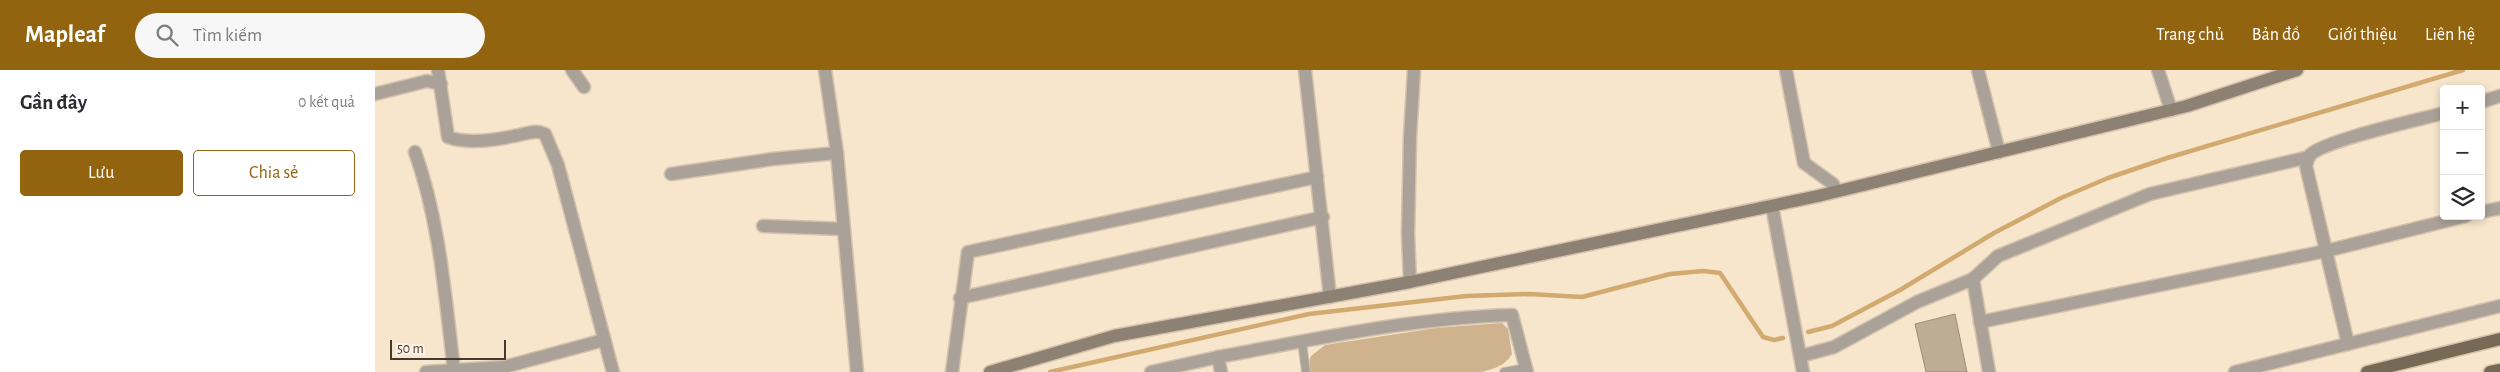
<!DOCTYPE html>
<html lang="vi">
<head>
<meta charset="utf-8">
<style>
  :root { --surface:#fff; --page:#f7f7f7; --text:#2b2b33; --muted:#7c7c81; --line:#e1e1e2; --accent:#926410 }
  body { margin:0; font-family:"Alegreya Sans",sans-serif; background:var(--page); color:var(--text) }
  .controls { position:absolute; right:15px; top:15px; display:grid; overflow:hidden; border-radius:5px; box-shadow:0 2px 8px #0003 }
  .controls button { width:45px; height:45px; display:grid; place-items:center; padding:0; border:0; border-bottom:1px solid var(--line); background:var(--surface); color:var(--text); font:25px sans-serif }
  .scale { position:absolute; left:15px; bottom:12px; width:116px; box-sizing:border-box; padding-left:5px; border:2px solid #423a31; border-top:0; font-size:14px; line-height:18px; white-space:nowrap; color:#423a31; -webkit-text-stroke:4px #fef3e5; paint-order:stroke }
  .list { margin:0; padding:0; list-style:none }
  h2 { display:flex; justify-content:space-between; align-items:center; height:65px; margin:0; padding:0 20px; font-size:21px }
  h2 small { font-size:16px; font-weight:400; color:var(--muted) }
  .actions { display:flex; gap:10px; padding:15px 20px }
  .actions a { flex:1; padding:11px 0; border:1px solid var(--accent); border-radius:5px; text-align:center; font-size:18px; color:var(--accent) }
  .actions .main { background:var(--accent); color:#fff }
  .icon { flex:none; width:28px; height:28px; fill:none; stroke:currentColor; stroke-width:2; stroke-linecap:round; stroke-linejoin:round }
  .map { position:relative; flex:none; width:2125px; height:302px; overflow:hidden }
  header { display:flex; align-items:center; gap:30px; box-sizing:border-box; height:70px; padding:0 25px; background:var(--accent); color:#fff }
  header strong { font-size:24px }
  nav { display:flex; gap:28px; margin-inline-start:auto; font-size:18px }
  .search { width:350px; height:45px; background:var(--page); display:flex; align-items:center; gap:12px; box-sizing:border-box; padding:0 18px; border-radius:28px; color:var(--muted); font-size:19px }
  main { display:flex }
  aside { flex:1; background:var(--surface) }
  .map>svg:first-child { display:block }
</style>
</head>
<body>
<header>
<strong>Mapleaf</strong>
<div class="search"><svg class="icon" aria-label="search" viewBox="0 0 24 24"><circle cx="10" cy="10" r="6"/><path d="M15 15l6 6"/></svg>Tìm kiếm</div>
<nav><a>Trang chủ</a><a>Bản đồ</a><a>Giới thiệu</a><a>Liên hệ</a></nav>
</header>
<main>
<aside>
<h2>Gần đây<small>0 kết quả</small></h2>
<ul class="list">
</ul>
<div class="actions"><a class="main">Lưu</a><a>Chia sẻ</a></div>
</aside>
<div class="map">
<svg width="2125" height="302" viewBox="0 0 2125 302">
  <rect width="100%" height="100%" fill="#f7e5cc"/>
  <!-- green -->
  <path fill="#cfb38e" d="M1127,253l6,6 4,25c-7,12 -17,14 -30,18h-176l5,-16 14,-11 111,-17z"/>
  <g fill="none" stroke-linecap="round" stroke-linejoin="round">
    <!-- stream -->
    <g stroke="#d2a96f" stroke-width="4.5">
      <polyline points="1433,262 1457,256 1525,220 1619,163 1686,128 1733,108 1792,88 2088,0"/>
      <polyline points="675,302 934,244 1091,226 1154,224 1207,227 1295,204 1328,201 1345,203 1388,267 1399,270 1408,268"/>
    </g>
  </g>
  <!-- building -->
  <polygon fill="#bead96" stroke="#9d8d76" points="1580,244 1592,302 1551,302 1540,254"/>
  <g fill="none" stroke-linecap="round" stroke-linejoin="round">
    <!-- lane casing -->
    <g stroke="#d3c3ad" stroke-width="10">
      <g id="lane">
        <polyline points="927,272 931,302"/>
        <polyline points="1129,302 1151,298"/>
      </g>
    </g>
    <!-- street casing -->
    <g stroke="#d3c3ad" stroke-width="15">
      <g id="street">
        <path d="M63,0l10,67c18,7 47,3 66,-1 12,-2 20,-7 31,-2l13,31 55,207"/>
        <polyline points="197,0 209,17"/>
        <polyline points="450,0 462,83 482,302"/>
        <polyline points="930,0 955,227"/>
        <polyline points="1411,0 1429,93 1458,114 1461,121"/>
        <polyline points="1603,0 1624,82"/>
        <polyline points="1783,0 1796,40"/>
        <polyline points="0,24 52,11 66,14"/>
        <polyline points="2106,32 2125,26"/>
        <path d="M40,82c25,70 30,145 39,218"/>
        <polyline points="296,104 398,89 462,83"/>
        <polyline points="1397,136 1428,302"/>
        <polyline points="2106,142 2125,138"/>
        <polyline points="388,156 469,159"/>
        <polyline points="1035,212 1033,164 1035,67 1039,0"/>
        <polyline points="585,228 948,147"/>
        <polyline points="1605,252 1951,181 2091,146"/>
        <path d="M1973,274l-42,-178c1,-4 2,-8 4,-11 15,-15 108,-35 134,-42"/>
        <polyline points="1426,286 1459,277 1542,232 1598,209"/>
        <path d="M843,287c98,-18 194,-39 294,-42l15,57"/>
        <polyline points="51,302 129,297 229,270"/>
        <polyline points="577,302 593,182 942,107"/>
        <polyline points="776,302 843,287 846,302"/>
        <polyline points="1614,302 1598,209 1623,186 1775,124 1934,87"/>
        <polyline points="1860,302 2125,236"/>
      </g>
    </g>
    <!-- secondary casing -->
    <g stroke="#d3c3ad" stroke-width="15">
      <polyline id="secondary" points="615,302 739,266 1035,212 1443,126 1812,36 1922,0"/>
    </g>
    <!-- primary casing -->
    <g stroke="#d3c3ad" stroke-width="15">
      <g id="primary">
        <polyline points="1992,302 2125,269"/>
        <polyline points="2115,302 2125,300"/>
      </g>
    </g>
    <!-- lane -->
    <use href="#lane" stroke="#aaa298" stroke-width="8"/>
    <!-- street -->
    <use href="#street" stroke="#aaa298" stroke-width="12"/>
    <!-- secondary -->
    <use href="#secondary" stroke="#8c8172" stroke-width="12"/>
    <!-- primary -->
    <use href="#primary" stroke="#766956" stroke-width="12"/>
  </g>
</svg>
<div class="controls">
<button>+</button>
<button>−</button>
<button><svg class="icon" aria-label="layers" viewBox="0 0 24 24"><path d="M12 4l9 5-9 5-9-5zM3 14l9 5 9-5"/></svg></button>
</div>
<div class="scale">50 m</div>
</div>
</main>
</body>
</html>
